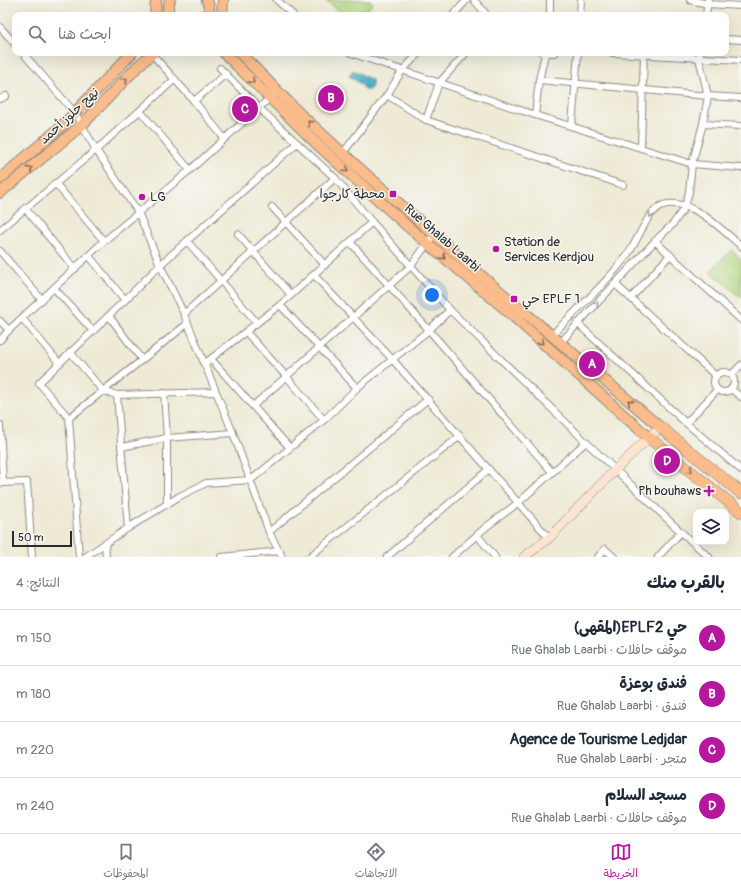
<!DOCTYPE html>
<html lang="ar">
<head>
<meta charset="utf-8">
<style>
  :root { --surface:#fff; --page:#f6f6f7; --text:#1f2937; --muted:#747a83; --line:#e0e1e3; --accent:#b5179e }
  body { margin:0; font-family:Pangolin,"Playpen Sans Arabic",sans-serif; background:var(--page); color:var(--text); direction:rtl }
  .controls { position:absolute; right:12px; bottom:12px; display:grid; overflow:hidden; border-radius:8px; box-shadow:0 4px 16px #0002 }
  .controls button { width:36px; height:36px; display:grid; place-items:center; padding:0; border:0; border-bottom:1px solid var(--line); background:var(--surface); color:var(--text); font:20px sans-serif }
  .scale { position:absolute; left:12px; bottom:10px; width:60px; box-sizing:border-box; padding-left:4px; border:2px solid #2b2b2b; border-top:0; font-size:11px; line-height:14px; white-space:nowrap; color:#2b2b2b; -webkit-text-stroke:3px #f6f6f2; paint-order:stroke }
  .you { position:absolute; left:432px; top:295px; width:14px; height:14px; margin:-10px; border:3px solid #fff; border-radius:50%; background:#1a73e8; box-shadow:0 0 0 6px #1a73e833 }
  .badge { display:grid; place-items:center; width:26px; height:26px; border-radius:50%; background:var(--accent); color:#fff; font-size:13px; font-weight:700 }
  .pin { position:absolute; translate:-50% -50%; border:2px solid #fff; box-shadow:0 1px 4px #0006 }
  .list { margin:0; padding:0; list-style:none }
  h2 { display:flex; justify-content:space-between; align-items:center; height:52px; margin:0; padding:0 16px; font-size:17px }
  h2 small { font-size:13px; font-weight:400; color:var(--muted) }
  .list li { display:grid; grid-template-columns:26px 1fr auto; gap:12px; align-items:center; box-sizing:border-box; height:56px; padding:0 16px; border-top:1px solid var(--line) }
  .list b { display:block; font-size:15px; white-space:nowrap }
  .list p { margin:0; font-size:13px; white-space:nowrap; color:var(--muted) }
  .list em { font-size:13px; font-style:normal; color:var(--muted) }
  .icon { flex:none; width:22px; height:22px; fill:none; stroke:currentColor; stroke-width:2; stroke-linecap:round; stroke-linejoin:round }
  .map { position:relative; flex:none; width:741px; height:557px; overflow:hidden; direction:ltr }
  .search { position:absolute; background:var(--surface); box-shadow:0 4px 16px #0002; left:12px; right:12px; top:12px; height:44px; display:flex; align-items:center; gap:10px; box-sizing:border-box; padding:0 14px; border-radius:8px; color:var(--muted); font-size:15px }
  .sheet { height:276px; background:var(--surface) }
  nav { display:flex; justify-content:space-around; align-items:center; box-sizing:border-box; height:56px; border-top:1px solid var(--line); background:var(--surface); font-size:11px; color:var(--muted) }
  nav a { display:grid; justify-items:center; gap:2px }
  nav .on { color:var(--accent) }
  .map>svg:first-child { display:block }
</style>
</head>
<body>
<div class="map">
<svg width="741" height="557" viewBox="0 0 741 557">
  <rect width="100%" height="100%" fill="#f6f6f2"/>
  <filter id="ink" filterUnits="userSpaceOnUse"><feTurbulence type="fractalNoise" baseFrequency=".025" numOctaves="2"/><feDisplacementMap in="SourceGraphic" scale="8" xChannelSelector="R" yChannelSelector="G"/><feConvolveMatrix kernelMatrix="1 2 1 2 8 2 1 2 1" color-interpolation-filters="sRGB"/></filter>
  <filter id="wash" filterUnits="userSpaceOnUse"><feTurbulence type="fractalNoise" baseFrequency=".012" numOctaves="4" result="noise"/><feDisplacementMap in="SourceGraphic" scale="16" xChannelSelector="R" yChannelSelector="G"/><feGaussianBlur stdDeviation="0.9" result="paint"/><feColorMatrix in="noise" values="0 0 0 0 0 0 0 0 0 0 0 0 0 0 0 0 0 1.4 0 .05"/><feComposite in="paint" operator="in"/></filter>
  <g filter="url(#wash)">
    <rect width="100%" height="100%" fill="#eeead5"/>
    <!-- green -->
    <g fill="#b2d780" stroke="#6e8156">
      <polygon points="326,0 370,0 373,3 363,15 344,15"/>
      <polygon points="731,250 741,259 741,298 711,271"/>
    </g>
    <!-- water -->
    <path fill="#45aec4" stroke="#386c78" d="M353,70l19,10c1,7 -1,11 -8,10l-2,-5 -13,-9z"/>
  </g>
  <g filter="url(#ink)">
    <g fill="none" stroke-linecap="round" stroke-linejoin="round">
      <!-- street casing -->
      <g stroke="#8c8a80" stroke-width="8">
        <g id="street">
          <polyline points="277,0 293,15"/>
          <polyline points="474,0 487,15"/>
          <polyline points="690,0 708,4 741,6"/>
          <polyline points="453,15 467,0"/>
          <polyline points="550,15 550,0"/>
          <polyline points="580,15 581,0"/>
          <polyline points="706,15 708,0"/>
          <polyline points="0,27 15,44"/>
          <polyline points="726,39 741,40"/>
          <polyline points="23,53 75,113 96,150 138,212 160,265 184,314 233,433 269,532 282,557"/>
          <polyline points="351,53 535,115 692,164 741,168"/>
          <polyline points="545,53 554,53"/>
          <polyline points="612,53 741,60"/>
          <polyline points="152,54 194,101 224,138"/>
          <polyline points="220,68 259,108 297,143"/>
          <polyline points="539,80 708,96 741,98"/>
          <polyline points="387,95 426,120 623,185"/>
          <polyline points="0,99 6,96"/>
          <polyline points="194,101 226,74"/>
          <polyline points="140,111 190,170"/>
          <polyline points="535,115 539,80 545,54 543,53"/>
          <polyline points="426,120 439,83 466,53"/>
          <polyline points="703,124 741,126"/>
          <polyline points="572,125 578,53"/>
          <polyline points="641,147 644,53"/>
          <polyline points="343,153 387,95 402,71 419,53"/>
          <polyline points="55,183 104,241"/>
          <polyline points="272,207 325,265"/>
          <polyline points="25,208 75,269"/>
          <polyline points="0,230 96,150 175,79"/>
          <polyline points="435,233 411,266 450,310 586,442 681,532 709,557"/>
          <polyline points="238,234 291,295"/>
          <polyline points="187,241 257,323"/>
          <polyline points="655,241 670,255"/>
          <polyline points="351,243 429,330 552,472"/>
          <polyline points="0,251 42,300"/>
          <polyline points="89,256 125,300"/>
          <polyline points="314,275 392,359 549,538"/>
          <polyline points="615,284 716,376"/>
          <polyline points="54,288 93,331"/>
          <polyline points="631,298 670,255 741,320"/>
          <polyline points="280,305 357,388"/>
          <polyline points="184,314 335,178 372,222"/>
          <polyline points="109,316 142,360"/>
          <polyline points="22,318 59,363"/>
          <polyline points="0,321 9,330 0,340"/>
          <polyline points="577,323 686,423 741,470"/>
          <polyline points="9,330 104,241 190,170 272,96"/>
          <polyline points="246,332 286,376 324,420"/>
          <path d="M552,335c25,-26 58,-55 78,-84 9,-13 18,-41 33,-46 28,-8 59,25 78,41"/>
          <polyline points="560,343 655,241 673,224 685,207 689,192 692,164 703,124 708,96 699,58 700,53"/>
          <polyline points="70,352 103,391 117,395 128,528"/>
          <polyline points="211,359 290,448"/>
          <polyline points="204,364 280,305 372,222 411,266 253,406"/>
          <circle cx="724" cy="382" r="10"/>
          <polyline points="731,375 741,365"/>
          <polyline points="731,389 741,397"/>
          <polyline points="164,393 167,438 167,504"/>
          <polyline points="117,395 215,392"/>
          <polyline points="69,418 39,383 125,300 160,265 297,143 335,178"/>
          <polyline points="686,423 717,390"/>
          <polyline points="0,425 3,483"/>
          <polyline points="121,447 167,438 233,433"/>
          <polyline points="0,483 27,482 32,557"/>
          <polyline points="269,532 428,399"/>
          <polyline points="477,535 495,557"/>
          <polyline points="105,543 106,557"/>
          <polyline points="79,557 69,418 187,324"/>
          <polyline points="85,557 128,528 180,496 206,483 251,480 324,420 357,388 429,330 450,310"/>
          <polyline points="221,557 280,551"/>
          <polyline points="309,557 460,436"/>
          <polyline points="387,557 489,469"/>
          <polyline points="452,557 486,527 518,503 586,442"/>
          <polyline points="598,557 605,549 614,557"/>
          <polyline points="658,557 681,532"/>
        </g>
      </g>
      <!-- secondary casing -->
      <g stroke="#8c8a80" stroke-width="10">
        <polyline id="secondary" points="524,557 549,538 615,470 660,427"/>
      </g>
      <!-- primary casing -->
      <g stroke="#8c8a80" stroke-width="12">
        <g id="primary">
          <polyline points="207,0 209,7 209,15"/>
          <polyline points="155,15 156,0"/>
          <polyline points="168,15 168,7 170,0"/>
          <polyline points="222,15 223,0"/>
          <polyline points="224,53 316,143 406,225 504,308 648,437"/>
          <polyline points="240,53 300,114 360,169 485,279 660,427"/>
          <polyline points="0,179 63,125 132,53"/>
          <polyline points="0,193 82,125 138,66 153,53"/>
        </g>
      </g>
      <!-- highway casing -->
      <g stroke="#8c8a80" stroke-width="12">
        <g id="highway">
          <polyline points="660,427 741,493"/>
          <polyline points="648,437 741,512"/>
        </g>
      </g>
      <!-- street -->
      <use href="#street" stroke="#fff" stroke-width="6"/>
      <!-- secondary -->
      <use href="#secondary" stroke="#fde4d1" stroke-width="9"/>
      <!-- primary -->
      <use href="#primary" stroke="#fabc8b" stroke-width="10"/>
      <!-- highway -->
      <use href="#highway" stroke="#fabc8b" stroke-width="11"/>
    </g>
    <!-- one-way arrows -->
    <defs><path id="oneway-chevron" d="M-2-3.5L2.5 0L-2 3.5" fill="none" stroke-width="1.6" stroke-linecap="round" stroke-linejoin="round"/></defs>
    <g stroke="#886c56">
      <use href="#oneway-chevron" transform="translate(125 80) rotate(-46)"/>
      <use href="#oneway-chevron" transform="translate(252 81) rotate(45)"/>
      <use href="#oneway-chevron" transform="translate(310 123) rotate(-138)"/>
      <use href="#oneway-chevron" transform="translate(30 169) rotate(-40)"/>
      <use href="#oneway-chevron" transform="translate(346 170) rotate(42)"/>
      <use href="#oneway-chevron" transform="translate(443 257) rotate(40)"/>
      <use href="#oneway-chevron" transform="translate(541 342) rotate(42)"/>
      <use href="#oneway-chevron" transform="translate(630 402) rotate(-140)"/>
      <use href="#oneway-chevron" transform="translate(690 470) rotate(39)"/>
    </g>
    <g stroke="#a0a0a0">
      <use href="#oneway-chevron" transform="translate(651 215) rotate(125)"/>
      <use href="#oneway-chevron" transform="translate(596 304) rotate(-46)"/>
    </g>
  </g>
  <!-- markers -->
  <g fill="#b5179e" stroke="#f6f6f2" stroke-width="1.5">
    <rect x="389" y="190" width="8" height="8" rx="2"/>
    <circle cx="142" cy="197" r="4"/>
    <circle cx="496" cy="249" r="4"/>
    <rect x="510" y="295" width="8" height="8" rx="2"/>
    <path d="M707 485h4v4h4v4h-4v4h-4v-4h-4v-4h4z"/>
  </g>
  <g text-anchor="middle" dominant-baseline="central" stroke-width="3" stroke-linejoin="round" paint-order="stroke">
    <!-- street labels -->
    <g font-size="13" fill="#2b2b2b" stroke="#f6f6f2">
      <text transform="translate(69 116) rotate(-43)">نهج حلوز أحمد</text>
      <text transform="translate(442 238) rotate(41)">Rue Ghalab Laarbi</text>
    </g>
    <!-- poi labels -->
    <g font-size="13" fill="#2b2b2b" stroke="#f6f6f2" text-anchor="start">
      <text x="385" y="194" text-anchor="end">محطة كارجوا</text>
      <text x="150" y="197">LG</text>
      <text x="504" y="242">Station de<tspan x="504" dy="15">Services Kerdjou</tspan></text>
      <text x="522" y="299">حي EPLF 1</text>
      <text x="701" y="491" text-anchor="end">Ph bouhaws</text>
    </g>
  </g>
</svg>
<div class="controls">
<button><svg class="icon" aria-label="layers" viewBox="0 0 24 24"><path d="M12 4l9 5-9 5-9-5zM3 14l9 5 9-5"/></svg></button>
</div>
<div class="scale">50 m</div>
<div class="you"></div>
<div class="pin badge" style="left:592px;top:364px">A</div>
<div class="pin badge" style="left:331px;top:98px">B</div>
<div class="pin badge" style="left:245px;top:109px">C</div>
<div class="pin badge" style="left:667px;top:461px">D</div>
<div class="search"><svg class="icon" aria-label="search" viewBox="0 0 24 24"><circle cx="10" cy="10" r="6"/><path d="M15 15l6 6"/></svg>ابحث هنا</div>
</div>
<section class="sheet">
<h2>بالقرب منك<small>النتائج: 4</small></h2>
<ul class="list">
<li><span class="badge">A</span><div><b>حي EPLF2(المقهى)</b><p>موقف حافلات · Rue Ghalab Laarbi</p></div><em>150 m</em></li>
<li><span class="badge">B</span><div><b>فندق بوعزة</b><p>فندق · Rue Ghalab Laarbi</p></div><em>180 m</em></li>
<li><span class="badge">C</span><div><b>Agence de Tourisme Ledjdar</b><p>متجر · Rue Ghalab Laarbi</p></div><em>220 m</em></li>
<li><span class="badge">D</span><div><b>مسجد السلام</b><p>موقف حافلات · Rue Ghalab Laarbi</p></div><em>240 m</em></li>
</ul>
</section>
<nav>
<a class="on"><svg class="icon" aria-label="map" viewBox="0 0 24 24"><path d="M3 6l6-2 6 2 6-2v14l-6 2-6-2-6 2zM9 4v14M15 6v14"/></svg>الخريطة</a>
<a><svg class="icon" aria-label="directions" viewBox="0 0 24 24"><path d="M12 3l9 9-9 9-9-9zM9 14v-3h6M13 9l2 2-2 2"/></svg>الاتجاهات</a>
<a><svg class="icon" aria-label="saved" viewBox="0 0 24 24"><path d="M7 4h10v16l-5-4-5 4z"/></svg>المحفوظات</a>
</nav>
</body>
</html>
